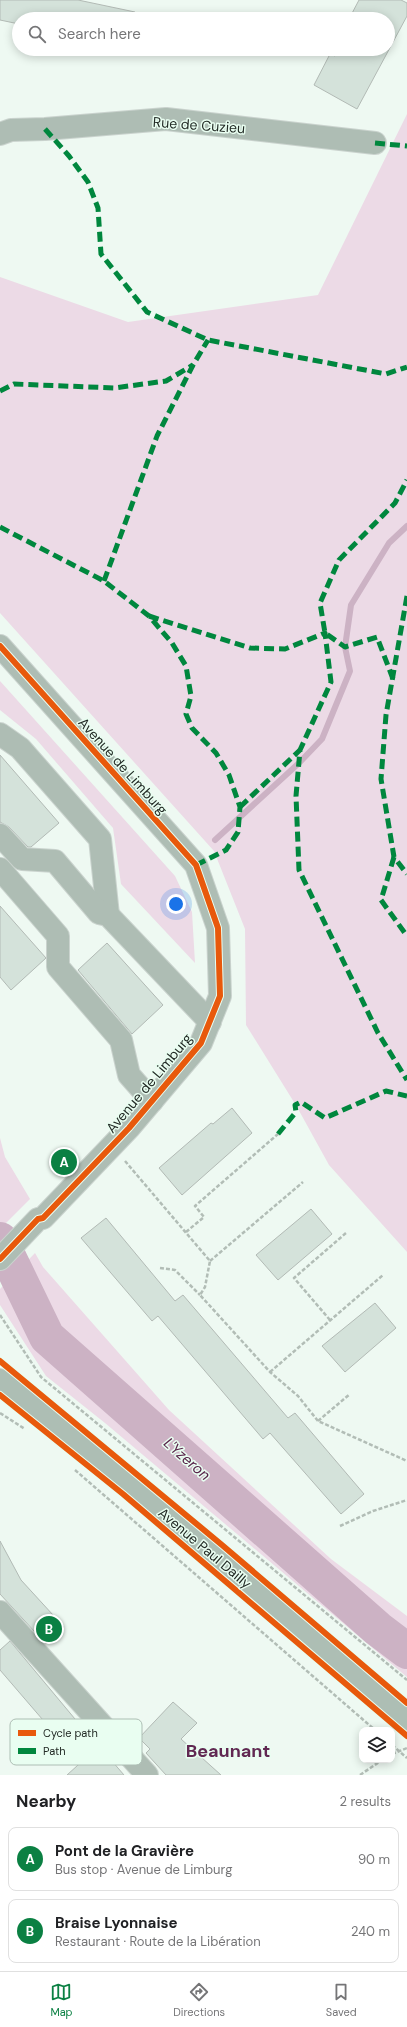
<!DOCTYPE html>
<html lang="en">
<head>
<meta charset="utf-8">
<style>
  :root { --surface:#fff; --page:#f6f6f6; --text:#202124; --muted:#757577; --line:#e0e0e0; --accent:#0b8043 }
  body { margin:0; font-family:"DM Sans",sans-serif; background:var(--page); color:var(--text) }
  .controls { position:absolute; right:12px; bottom:12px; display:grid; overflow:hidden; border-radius:8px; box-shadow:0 2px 10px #0003 }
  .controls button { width:36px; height:36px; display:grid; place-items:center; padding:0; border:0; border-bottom:1px solid var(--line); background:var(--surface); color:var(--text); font:20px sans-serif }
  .you { position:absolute; left:176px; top:904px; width:14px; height:14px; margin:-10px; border:3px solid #fff; border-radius:50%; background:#1a73e8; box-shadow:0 0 0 6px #1a73e833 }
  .badge { display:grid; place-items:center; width:26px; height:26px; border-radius:50%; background:var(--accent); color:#fff; font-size:13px; font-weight:700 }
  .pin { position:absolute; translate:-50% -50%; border:2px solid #fff; box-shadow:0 1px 4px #0006 }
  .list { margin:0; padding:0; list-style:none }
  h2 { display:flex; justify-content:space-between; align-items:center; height:52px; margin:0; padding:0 16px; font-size:17px }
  h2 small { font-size:13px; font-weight:400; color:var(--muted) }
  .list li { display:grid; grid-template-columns:26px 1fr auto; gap:12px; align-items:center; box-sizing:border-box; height:64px; margin:0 8px 8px; padding:0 8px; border:1px solid var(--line); border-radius:8px }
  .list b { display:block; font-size:15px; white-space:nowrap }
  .list p { margin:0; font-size:13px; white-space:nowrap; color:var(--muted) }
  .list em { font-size:13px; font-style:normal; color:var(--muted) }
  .icon { flex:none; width:22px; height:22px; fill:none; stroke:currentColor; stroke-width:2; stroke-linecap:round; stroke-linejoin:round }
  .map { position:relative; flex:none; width:407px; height:1775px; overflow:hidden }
  .search { position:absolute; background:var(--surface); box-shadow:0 2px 10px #0003; left:12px; right:12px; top:12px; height:44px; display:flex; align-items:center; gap:10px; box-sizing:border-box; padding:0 14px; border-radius:22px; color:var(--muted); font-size:15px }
  .sheet { height:196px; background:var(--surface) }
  nav { display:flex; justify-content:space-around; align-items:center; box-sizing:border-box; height:56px; border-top:1px solid var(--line); background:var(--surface); font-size:11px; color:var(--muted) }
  nav a { display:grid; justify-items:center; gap:2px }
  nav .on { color:var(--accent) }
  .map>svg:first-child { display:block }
</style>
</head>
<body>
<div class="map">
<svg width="407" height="1775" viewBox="0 0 407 1775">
  <rect width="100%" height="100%" fill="#eef9f2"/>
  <!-- green -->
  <g fill="#ecdae6">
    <polygon points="407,114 407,1252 329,1165 297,1107 246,1025 245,929 214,851 0,613 0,277 128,322 318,295"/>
    <polygon points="0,681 175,876 192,912 195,963 121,884 113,828 36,739 0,710"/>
    <polygon points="0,1138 5,1157 30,1199 0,1229"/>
    <polygon points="35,1253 43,1267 169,1410 331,1559 407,1616 407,1677 105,1423 46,1376 0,1305 0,1289"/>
  </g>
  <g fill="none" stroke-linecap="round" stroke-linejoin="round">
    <!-- stream -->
    <polyline stroke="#ccb2c4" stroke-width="6" points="215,840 299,763 322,739 350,671 345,647 351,605 389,543 407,526"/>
    <!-- river -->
    <polyline stroke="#ccb2c4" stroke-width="36" points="0,1240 47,1337 378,1629 407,1651"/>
  </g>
  <!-- building -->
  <g fill="#d4e2da" stroke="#b2bab5">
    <polygon points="0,0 78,0 135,12 134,19 19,19 19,24 0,20"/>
    <polygon points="359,0 401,0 407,3 407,16 357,109 314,85 330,54 335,56 339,49 388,49 388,19 349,19"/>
    <polygon points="0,755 59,823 31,847 28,847 9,827 0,822"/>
    <polygon points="0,906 46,958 11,990 0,977"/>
    <polygon points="107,943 163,1005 132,1034 78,970"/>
    <polygon points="232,1108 252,1133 182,1195 159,1168 211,1123 213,1124"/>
    <polygon points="311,1209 332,1234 278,1280 256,1255"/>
    <polygon points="106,1218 175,1301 183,1295 288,1418 295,1413 364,1494 341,1514 270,1433 263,1439 158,1316 152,1321 81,1238"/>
    <polygon points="375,1303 396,1328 345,1372 322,1346"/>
    <polygon points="0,1541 21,1580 64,1627 46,1644 0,1594"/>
    <polygon points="10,1641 80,1725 61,1741 0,1670 0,1650"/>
    <polygon points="173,1702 197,1723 181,1739 221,1775 166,1775 146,1753 150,1749 139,1738"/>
    <polygon points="99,1746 124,1775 67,1775"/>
  </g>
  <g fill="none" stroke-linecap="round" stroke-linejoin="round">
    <!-- minor casing -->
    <g stroke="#cad3ce" stroke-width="24">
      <g id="minor">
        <polyline points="0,134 11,130 45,129 166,119 375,143"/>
        <polyline points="0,646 196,865 218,928 220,996 201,1043 129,1128 43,1218 38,1219 0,1259"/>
        <polyline points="0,734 20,748 100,839 108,915"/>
        <polyline points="0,835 22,859 55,861 99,913 108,915 210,1022"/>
        <polyline points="0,869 58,936 58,967 121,1040 129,1075 152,1101"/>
        <polyline points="0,1612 147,1775"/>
      </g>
    </g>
    <!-- major casing -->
    <g stroke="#cad3ce" stroke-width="24">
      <polyline id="major" points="0,1380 161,1510 407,1720"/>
    </g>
    <!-- path -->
    <g stroke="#b2bdb6" stroke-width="2.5" stroke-dasharray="4 2" stroke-linecap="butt">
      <polyline points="125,1161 210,1261 205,1287 200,1295 270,1372 298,1396 318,1421 407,1461"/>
      <polyline points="186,1232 204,1217 195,1206 278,1134"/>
      <polyline points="210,1261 303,1182"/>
      <polyline points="160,1268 175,1270 200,1295"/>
      <polyline points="0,1315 41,1377 407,1680"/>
      <polyline points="330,1320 294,1278 346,1233"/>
      <polyline points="270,1372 383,1275"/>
      <polyline points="0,1413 25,1429"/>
      <polyline points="318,1421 350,1394"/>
      <polyline points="75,1470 375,1730"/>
      <polyline points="340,1526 373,1511 407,1500"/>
      <polyline points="392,1745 407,1758"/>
      <polyline points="392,1754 407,1748"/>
      <polyline points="360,1775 382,1760"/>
    </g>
    <!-- minor -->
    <use href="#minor" stroke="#aebdb4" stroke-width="22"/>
    <!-- major -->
    <use href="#major" stroke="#adbeb4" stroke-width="22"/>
    <!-- quiet -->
    <g stroke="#00873e" stroke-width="5" stroke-dasharray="10 5" stroke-linecap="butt">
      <polyline points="45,129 69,156 88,182 98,208 101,254 147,312 208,340 386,374 407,367"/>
      <polyline points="375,143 407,146"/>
      <polyline points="0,391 14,384 114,388 166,381 193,365"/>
      <polyline points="0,527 104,581 149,616 172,643 186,666 191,696 186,714 192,728 216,753 229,775 240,807 238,832 226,850 196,865"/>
      <polyline points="104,581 157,436 193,365 208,340"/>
      <polyline points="407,596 386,715 381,779 394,857 407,874"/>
      <polyline points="149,616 250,648 285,649 325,633 331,682 300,750 296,796 299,870 378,1033 407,1080"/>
      <polyline points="393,679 377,637 345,647 325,633 320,603 339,560 395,503 407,480"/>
      <polyline points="240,807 300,750"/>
      <polyline points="394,857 381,900 407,936"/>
      <polyline points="278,1134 296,1112 295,1105 301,1102 325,1118 386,1091 407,1096"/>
    </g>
    <!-- cycleway casing -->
    <g stroke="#e9fef1" stroke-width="8">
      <g id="cycleway">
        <polyline points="0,646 196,865 218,928 220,996 201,1043 129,1128 43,1218 38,1219 0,1259"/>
        <polyline points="0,1361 222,1545 407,1703"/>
        <polyline points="0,1395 123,1494 407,1736"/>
      </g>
    </g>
    <!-- cycleway -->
    <use href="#cycleway" stroke="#e8590c" stroke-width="6"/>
  </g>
  <g text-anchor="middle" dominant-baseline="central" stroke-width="3" stroke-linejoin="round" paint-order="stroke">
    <!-- street labels -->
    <g font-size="14" fill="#222a25" stroke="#e9fef1">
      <text transform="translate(199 125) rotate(4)">Rue de Cuzieu</text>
      <text transform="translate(123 766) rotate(48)">Avenue de Limburg</text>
      <text transform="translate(149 1083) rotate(-50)">Avenue de Limburg</text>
      <text transform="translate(205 1548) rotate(40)">Avenue Paul Dailly</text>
    </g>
    <!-- water labels -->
    <g font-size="15" font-style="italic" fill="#58244a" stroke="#e9fef1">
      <text transform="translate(187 1459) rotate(41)">L'Yzeron</text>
    </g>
    <!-- district labels -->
    <g font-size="18" font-weight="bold" fill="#612852" stroke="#e9fef1">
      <text x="228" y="1751">Beaunant</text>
    </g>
  </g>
  <!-- legend -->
  <rect x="10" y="1719" width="132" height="46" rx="6" fill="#e9fef1" stroke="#adbeb4" stroke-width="1"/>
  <rect x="18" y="1730" width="18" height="6" fill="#e8590c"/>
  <rect x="18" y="1748" width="18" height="6" fill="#00873e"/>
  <g font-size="11" fill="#222a25">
    <text x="43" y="1737">Cycle path</text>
    <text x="43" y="1755">Path</text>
  </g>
</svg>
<div class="controls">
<button><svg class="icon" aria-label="layers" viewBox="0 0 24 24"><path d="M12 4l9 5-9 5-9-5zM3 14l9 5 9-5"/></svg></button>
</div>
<div class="you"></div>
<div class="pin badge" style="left:64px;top:1162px">A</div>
<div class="pin badge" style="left:49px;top:1629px">B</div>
<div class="search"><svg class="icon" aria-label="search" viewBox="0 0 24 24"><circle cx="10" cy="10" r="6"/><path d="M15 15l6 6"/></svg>Search here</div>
</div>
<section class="sheet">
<h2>Nearby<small>2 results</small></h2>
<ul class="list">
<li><span class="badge">A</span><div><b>Pont de la Gravière</b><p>Bus stop · Avenue de Limburg</p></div><em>90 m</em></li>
<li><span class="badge">B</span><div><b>Braise Lyonnaise</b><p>Restaurant · Route de la Libération</p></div><em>240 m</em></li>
</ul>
</section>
<nav>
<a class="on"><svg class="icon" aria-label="map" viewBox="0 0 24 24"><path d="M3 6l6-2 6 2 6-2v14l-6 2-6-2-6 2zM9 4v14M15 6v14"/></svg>Map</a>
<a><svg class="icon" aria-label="directions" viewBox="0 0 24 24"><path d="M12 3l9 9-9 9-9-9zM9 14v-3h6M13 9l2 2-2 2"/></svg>Directions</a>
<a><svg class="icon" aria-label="saved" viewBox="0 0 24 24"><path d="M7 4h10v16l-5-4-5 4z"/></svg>Saved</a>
</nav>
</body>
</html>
